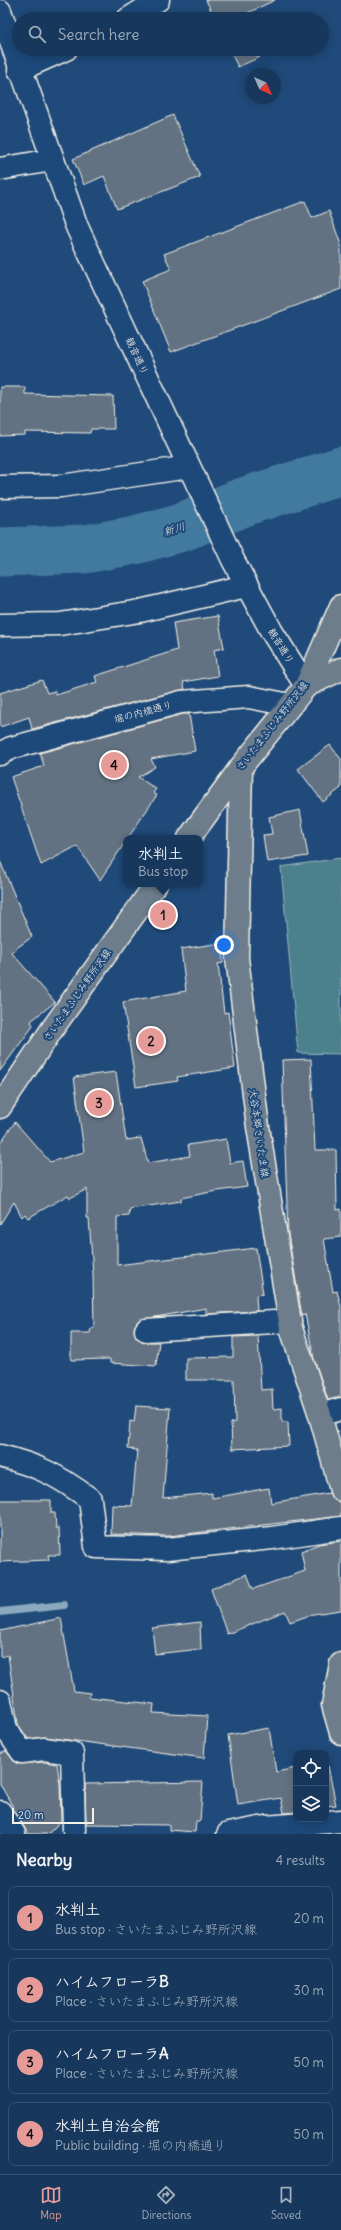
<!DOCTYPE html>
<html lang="en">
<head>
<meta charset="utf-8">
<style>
  :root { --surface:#17385c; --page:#203f62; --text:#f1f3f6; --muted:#9eacbb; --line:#365272; --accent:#e69b98 }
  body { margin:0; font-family:Delius,"Klee One",sans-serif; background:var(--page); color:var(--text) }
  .controls { position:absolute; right:12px; bottom:12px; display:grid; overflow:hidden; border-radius:8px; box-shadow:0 2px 10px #0003 }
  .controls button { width:36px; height:36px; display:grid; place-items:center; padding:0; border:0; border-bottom:1px solid var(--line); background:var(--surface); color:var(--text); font:20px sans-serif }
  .compass { position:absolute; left:245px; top:68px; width:36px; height:36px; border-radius:50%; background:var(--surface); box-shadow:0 2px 10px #0003; rotate:135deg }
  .scale { position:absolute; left:12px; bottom:10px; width:82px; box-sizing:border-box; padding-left:4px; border:2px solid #f4f1e8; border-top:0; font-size:11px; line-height:14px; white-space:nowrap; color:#f4f1e8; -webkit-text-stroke:3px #1f4a7a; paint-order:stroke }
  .you { position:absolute; left:224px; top:945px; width:14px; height:14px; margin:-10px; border:3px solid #fff; border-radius:50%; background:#1a73e8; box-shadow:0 0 0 6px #1a73e833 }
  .badge { display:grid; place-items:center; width:26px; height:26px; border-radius:50%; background:var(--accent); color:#111; font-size:13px; font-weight:700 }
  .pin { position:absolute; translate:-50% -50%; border:2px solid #fff; box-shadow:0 1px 4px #0006 }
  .popup { position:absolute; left:123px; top:835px; width:80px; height:52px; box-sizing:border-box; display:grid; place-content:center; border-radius:8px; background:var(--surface); filter:drop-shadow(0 1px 3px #0005); font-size:13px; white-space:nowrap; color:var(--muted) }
  .popup b { font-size:15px; color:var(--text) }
  .popup::after { content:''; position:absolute; left:50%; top:100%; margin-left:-8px; border:8px solid transparent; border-top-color:var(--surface) }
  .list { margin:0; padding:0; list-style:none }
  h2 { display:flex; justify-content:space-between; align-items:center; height:52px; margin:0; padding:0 16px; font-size:17px }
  h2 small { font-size:13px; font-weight:400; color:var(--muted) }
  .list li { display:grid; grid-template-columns:26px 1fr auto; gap:12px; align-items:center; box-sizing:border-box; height:64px; margin:0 8px 8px; padding:0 8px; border:1px solid var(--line); border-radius:8px }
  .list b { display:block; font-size:15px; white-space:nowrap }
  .list p { margin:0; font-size:13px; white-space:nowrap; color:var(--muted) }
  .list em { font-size:13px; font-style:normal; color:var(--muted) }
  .icon { flex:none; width:22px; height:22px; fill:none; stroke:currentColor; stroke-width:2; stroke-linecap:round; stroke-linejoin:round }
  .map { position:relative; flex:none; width:341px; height:1834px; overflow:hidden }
  .search { position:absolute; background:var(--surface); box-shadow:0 2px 10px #0003; left:12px; right:12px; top:12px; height:44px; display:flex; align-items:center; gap:10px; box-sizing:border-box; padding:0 14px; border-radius:22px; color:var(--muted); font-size:15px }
  .sheet { height:340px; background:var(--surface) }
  nav { display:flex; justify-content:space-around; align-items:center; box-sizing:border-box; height:56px; border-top:1px solid var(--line); background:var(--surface); font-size:11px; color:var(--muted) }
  nav a { display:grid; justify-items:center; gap:2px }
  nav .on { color:var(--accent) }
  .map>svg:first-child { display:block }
</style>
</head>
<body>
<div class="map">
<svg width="341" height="1834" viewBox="0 0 341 1834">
  <rect width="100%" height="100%" fill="#1f4a7a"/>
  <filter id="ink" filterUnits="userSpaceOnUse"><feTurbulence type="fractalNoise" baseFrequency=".025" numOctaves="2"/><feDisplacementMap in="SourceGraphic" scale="8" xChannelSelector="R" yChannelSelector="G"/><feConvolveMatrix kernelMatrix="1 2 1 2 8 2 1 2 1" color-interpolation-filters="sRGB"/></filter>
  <g filter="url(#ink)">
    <!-- green -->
    <polygon fill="#4b808d" stroke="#a0b8ba" points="341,858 341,1054 298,1053 281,867"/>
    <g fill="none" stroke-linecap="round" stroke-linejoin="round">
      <!-- stream -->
      <polyline stroke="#8aa9bc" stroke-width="8" points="0,1612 64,1605"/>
      <!-- river -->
      <polyline stroke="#43799f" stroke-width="49" points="0,552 85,549 135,540 182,527 243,502 341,471"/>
    </g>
    <!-- building -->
    <g fill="#637282" stroke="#f4f1e8">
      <polygon points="206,0 275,0 241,16 242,19 215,19"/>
      <polygon points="229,49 256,49 260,57 238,67"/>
      <polygon points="173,115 200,177 117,209 104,176 84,185 73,159"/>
      <polygon points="305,201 312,218 329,211 341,245 341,289 171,352 142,281 171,269 164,254"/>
      <polygon points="0,387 25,387 25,394 113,396 114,429 91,429 90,433 25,432 25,435 0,436"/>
      <polygon points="218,616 224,648 214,650 218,676 183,682 185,689 32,729 29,717 0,727 0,693 42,680 47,693 55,691 56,695 97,682 95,676 177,650 173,623"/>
      <polygon points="183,714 189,714 195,751 151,759 155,767 138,777 156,789 153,793 157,795 128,838 126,838 126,841 100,880 77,846 41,865 11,777 44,766 40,753"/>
      <polygon points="330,745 341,759 341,788 323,802 298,769"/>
      <polygon points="300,810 308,856 267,862 263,835 272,834 269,817"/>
      <polygon points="0,861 32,937 11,952 55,1002 31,1021 33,1026 0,1071"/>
      <polygon points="221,943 223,963 218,964 224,1013 228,1012 235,1068 177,1077 178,1081 136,1087 123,1002 186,991 181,949"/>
      <polygon points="311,1059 315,1150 336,1150 337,1210 341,1209 341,1237 324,1239 333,1292 337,1291 341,1307 341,1397 328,1400 314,1359 305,1314 302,1315 288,1235 282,1060"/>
      <polygon points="116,1072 126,1140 141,1138 148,1163 190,1156 188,1145 226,1139 230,1163 243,1161 247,1187 211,1192 181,1198 181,1201 130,1209 129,1216 117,1217 117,1265 256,1248 263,1294 256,1295 257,1311 206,1314 206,1308 139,1320 134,1330 136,1337 146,1342 159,1342 156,1366 110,1363 110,1359 71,1360 71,1333 90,1333 91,1328 94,1327 93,1274 89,1218 87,1218 87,1189 70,1198 68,1195 28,1218 25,1214 22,1217 14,1202 0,1224 0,1143 15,1122 50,1162 84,1152 74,1077"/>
      <polygon points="258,1336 261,1390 272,1389 273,1409 282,1408 282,1422 288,1422 289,1446 232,1449 231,1423 235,1422 234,1380 186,1380 186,1358 233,1357 233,1337"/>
      <polygon points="136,1406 170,1408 163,1498 212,1493 212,1498 269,1488 271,1503 329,1493 333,1499 341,1502 341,1516 168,1536 111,1534 112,1505 132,1506 137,1450 128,1449 130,1421 134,1422"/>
      <polygon points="0,1500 51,1500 51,1513 55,1513 56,1528 59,1528 60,1555 48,1555 49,1560 0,1562"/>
      <polygon points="341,1541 341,1610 313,1614 290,1622 285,1611 227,1634 211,1589 247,1574 253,1589 305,1571 301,1551 319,1544"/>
      <polygon points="61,1618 74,1691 90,1693 89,1697 154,1704 153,1713 207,1716 204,1758 46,1737 28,1739 18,1724 8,1655 0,1657 0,1631"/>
      <polygon points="200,1622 201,1649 155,1654 152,1628"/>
      <polygon points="269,1728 276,1772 296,1768 296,1812 284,1813 281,1798 238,1805 228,1735"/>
      <polygon points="6,1751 17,1764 44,1762 57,1764 60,1784 61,1821 48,1834 28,1834 0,1784 0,1754"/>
      <polygon points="328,1766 336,1805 326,1806 326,1767"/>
      <polygon points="203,1782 200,1821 196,1821 195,1832 169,1830 169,1825 86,1824 85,1784"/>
    </g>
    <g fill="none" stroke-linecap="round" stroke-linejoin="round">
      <!-- minor casing -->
      <g stroke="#f4f1e8" stroke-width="25">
        <g id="minor">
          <polyline points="0,11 77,227 233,560 272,632 306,686"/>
          <polyline points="128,19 158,0"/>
          <polyline points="19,70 66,49"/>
          <polyline points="0,169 52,160"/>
          <polyline points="0,487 61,486 189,467"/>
          <polyline points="0,625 60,624 140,611 246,586"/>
          <polyline points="0,754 11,748 181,702 249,697 290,705"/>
          <polyline points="146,1330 290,1321"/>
          <polyline points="320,1415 341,1409"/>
          <path d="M0,1456c40,10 57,19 90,43l6,48 71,2 105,-11 69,-10"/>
          <polyline points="0,1701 6,1729 22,1752 44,1749 72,1753 74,1830"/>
          <polyline points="0,1812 14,1834"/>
          <polyline points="228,1834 265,1827 341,1821"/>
        </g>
      </g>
      <!-- major casing -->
      <g stroke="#f4f1e8" stroke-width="25">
        <g id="major">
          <polyline points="306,686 341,669"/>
          <polyline points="241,767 237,958 258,1127 291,1328 320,1415 341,1490"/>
          <polyline points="189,838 241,767 306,686 341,606"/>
          <polyline points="0,1107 55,1025 156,884"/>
          <polyline points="341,1664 333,1705 341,1733"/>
        </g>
      </g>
      <!-- minor -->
      <use href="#minor" stroke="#1f4a7a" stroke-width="22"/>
      <!-- major -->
      <use href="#major" stroke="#6d7d8c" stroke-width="22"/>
    </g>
  </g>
  <g text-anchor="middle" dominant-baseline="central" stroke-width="4" stroke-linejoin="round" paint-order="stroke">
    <!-- street labels -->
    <g font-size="10" fill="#f4f1e8" stroke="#1f4a7a">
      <text transform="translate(137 356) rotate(65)">観音通り</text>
      <text transform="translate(281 646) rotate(58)">観音通り</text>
      <text transform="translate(143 712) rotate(-15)">堀の内橋通り</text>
      <text transform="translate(272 726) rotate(-52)">さいたまふじみ野所沢線</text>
      <text transform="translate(77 995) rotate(-55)">さいたまふじみ野所沢線</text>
      <text transform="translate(259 1133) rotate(82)">大谷本郷さいたま線</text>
    </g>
    <!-- water labels -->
    <g font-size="11" font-style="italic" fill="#d9dfdd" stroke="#1f4a7a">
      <text transform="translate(174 529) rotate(-17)">新川</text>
    </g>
  </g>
</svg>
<div class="controls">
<button><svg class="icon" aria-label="locate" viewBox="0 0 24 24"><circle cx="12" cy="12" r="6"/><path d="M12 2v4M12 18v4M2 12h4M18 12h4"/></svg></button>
<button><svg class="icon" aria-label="layers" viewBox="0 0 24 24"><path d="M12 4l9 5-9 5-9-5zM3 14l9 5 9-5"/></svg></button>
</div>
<svg class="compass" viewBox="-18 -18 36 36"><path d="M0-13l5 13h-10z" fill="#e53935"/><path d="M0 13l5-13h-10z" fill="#9eacbb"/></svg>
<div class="scale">20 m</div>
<div class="you"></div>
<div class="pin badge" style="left:163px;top:915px">1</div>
<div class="popup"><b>水判土</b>Bus stop</div>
<div class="pin badge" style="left:151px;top:1041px">2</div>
<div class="pin badge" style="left:99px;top:1103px">3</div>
<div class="pin badge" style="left:114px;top:765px">4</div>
<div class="search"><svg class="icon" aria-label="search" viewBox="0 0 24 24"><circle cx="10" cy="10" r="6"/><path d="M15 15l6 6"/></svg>Search here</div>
</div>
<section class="sheet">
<h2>Nearby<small>4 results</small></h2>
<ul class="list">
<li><span class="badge">1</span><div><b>水判土</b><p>Bus stop · さいたまふじみ野所沢線</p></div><em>20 m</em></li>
<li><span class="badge">2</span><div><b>ハイムフローラB</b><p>Place · さいたまふじみ野所沢線</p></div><em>30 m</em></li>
<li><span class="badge">3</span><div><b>ハイムフローラA</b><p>Place · さいたまふじみ野所沢線</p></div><em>50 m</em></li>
<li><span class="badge">4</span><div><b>水判土自治会館</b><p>Public building · 堀の内橋通り</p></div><em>50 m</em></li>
</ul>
</section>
<nav>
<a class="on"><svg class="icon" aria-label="map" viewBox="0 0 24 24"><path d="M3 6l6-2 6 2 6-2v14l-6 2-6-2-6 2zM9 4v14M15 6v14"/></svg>Map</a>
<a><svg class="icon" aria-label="directions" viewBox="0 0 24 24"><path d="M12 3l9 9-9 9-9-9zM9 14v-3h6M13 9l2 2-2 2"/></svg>Directions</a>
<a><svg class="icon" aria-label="saved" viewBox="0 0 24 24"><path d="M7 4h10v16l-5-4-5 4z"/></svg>Saved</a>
</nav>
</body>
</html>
